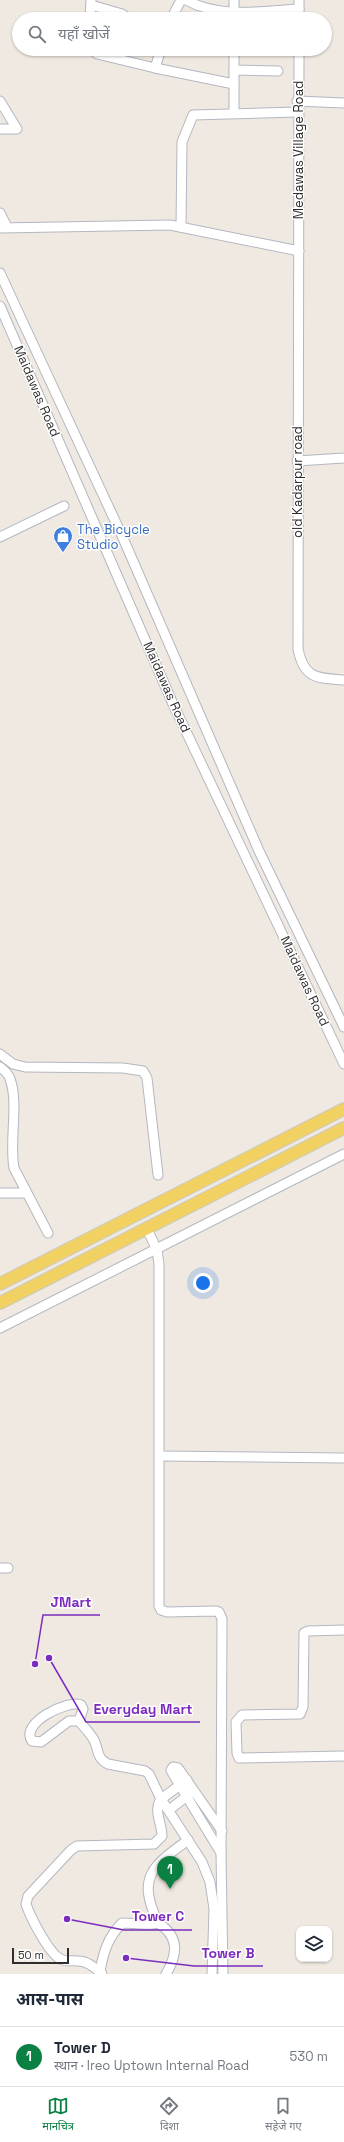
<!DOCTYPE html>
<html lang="hi">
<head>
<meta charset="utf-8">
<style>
  :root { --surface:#fff; --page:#f6f6f7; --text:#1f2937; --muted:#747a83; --line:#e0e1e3; --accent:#0b8043 }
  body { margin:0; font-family:"Space Grotesk","Noto Sans Devanagari",sans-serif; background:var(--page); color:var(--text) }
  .controls { position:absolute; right:12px; bottom:12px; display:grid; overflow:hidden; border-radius:8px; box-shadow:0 1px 3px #0004 }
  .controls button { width:36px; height:36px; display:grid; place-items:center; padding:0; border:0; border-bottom:1px solid var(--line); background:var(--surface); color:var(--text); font:20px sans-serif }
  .scale { position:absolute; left:12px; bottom:10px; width:57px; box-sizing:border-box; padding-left:4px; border:2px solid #2e2e2e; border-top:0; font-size:11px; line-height:14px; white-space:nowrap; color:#2e2e2e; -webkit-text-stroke:3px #fff; paint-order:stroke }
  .you { position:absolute; left:203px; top:1283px; width:14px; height:14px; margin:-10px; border:3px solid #fff; border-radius:50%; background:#1a73e8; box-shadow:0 0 0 6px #1a73e833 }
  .badge { display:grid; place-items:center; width:26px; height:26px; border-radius:50%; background:var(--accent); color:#fff; font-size:13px; font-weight:700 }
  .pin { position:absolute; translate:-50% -33px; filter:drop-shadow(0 1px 2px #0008) }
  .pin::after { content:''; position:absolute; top:21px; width:14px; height:12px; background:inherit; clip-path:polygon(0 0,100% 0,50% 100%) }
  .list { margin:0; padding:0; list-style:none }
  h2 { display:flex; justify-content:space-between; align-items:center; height:52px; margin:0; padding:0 16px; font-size:17px }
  h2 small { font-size:13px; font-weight:400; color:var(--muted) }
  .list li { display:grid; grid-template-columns:26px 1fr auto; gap:12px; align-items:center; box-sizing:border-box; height:60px; padding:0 16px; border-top:1px solid var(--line) }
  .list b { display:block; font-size:15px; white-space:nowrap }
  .list p { margin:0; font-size:13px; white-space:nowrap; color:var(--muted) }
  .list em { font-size:13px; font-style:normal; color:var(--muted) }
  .icon { flex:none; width:22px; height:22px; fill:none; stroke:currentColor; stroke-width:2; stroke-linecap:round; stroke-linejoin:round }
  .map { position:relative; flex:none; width:344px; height:1974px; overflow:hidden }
  .search { position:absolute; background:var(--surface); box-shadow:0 1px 3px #0004; left:12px; right:12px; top:12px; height:44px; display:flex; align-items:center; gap:10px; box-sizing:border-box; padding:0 14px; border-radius:22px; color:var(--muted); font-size:15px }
  .sheet { height:112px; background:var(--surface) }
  nav { display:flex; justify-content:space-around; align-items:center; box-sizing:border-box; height:56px; border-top:1px solid var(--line); background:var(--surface); font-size:11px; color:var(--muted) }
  nav a { display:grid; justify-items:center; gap:2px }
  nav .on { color:var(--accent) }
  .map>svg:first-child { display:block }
</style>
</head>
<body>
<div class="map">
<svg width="344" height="1974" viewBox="0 0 344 1974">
  <rect width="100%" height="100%" fill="#efe9e1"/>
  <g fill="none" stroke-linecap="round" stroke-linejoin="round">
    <!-- minor casing -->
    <g stroke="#b4b7c1" stroke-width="11">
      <g id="minor">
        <path d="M186,0c35,19 75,11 113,9"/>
        <polyline points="234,0 234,19"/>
        <polyline points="91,5 122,14 129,19"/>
        <polyline points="90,19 91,0"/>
        <polyline points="171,19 181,0"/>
        <polyline points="299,19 299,0"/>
        <polyline points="92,49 97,54 155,68 234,84"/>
        <polyline points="234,49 234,113"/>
        <path d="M299,49l-1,600c6,30 19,29 46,31"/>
        <polyline points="120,59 123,49"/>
        <polyline points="155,68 161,49"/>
        <polyline points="234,70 278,71"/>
        <polyline points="0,101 17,129 0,129"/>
        <polyline points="297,101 344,103"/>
        <polyline points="0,213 7,227"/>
        <polyline points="181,227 182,142 193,115 297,112"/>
        <polyline points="0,228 170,225 299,251"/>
        <polyline points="0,273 123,538 259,851 344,1027"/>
        <polyline points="0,306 173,704 344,1064"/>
        <polyline points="297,461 344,458"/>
        <polyline points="0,537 64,506"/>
        <polyline points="0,1054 13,1064 25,1067 123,1068 143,1071 147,1078 158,1175"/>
        <path d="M0,1067c4,3 9,7 10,12 9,24 -1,62 4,89l34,65"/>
        <polyline points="0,1193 26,1193"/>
        <polyline points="147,1229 157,1250 159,1264 159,1606 161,1610 167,1612 216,1611 219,1612 222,1619 221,1853 223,1974"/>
        <polyline points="0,1328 344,1154"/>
        <polyline points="160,1456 344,1458"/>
        <polyline points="0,1568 8,1568"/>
        <polyline points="344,1630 308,1631 304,1633 303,1707 300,1714 242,1715 236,1722 237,1753 239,1758 344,1756"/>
        <path d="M79,1721l4,-12 -2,-4c-12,-6 -62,18 -49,36l9,1 28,-21h10c5,6 11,12 15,19 5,10 2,18 14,24l37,7 4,3 12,25 41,63 8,20 4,27 -2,65"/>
        <polyline points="169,1810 191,1793"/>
        <polyline points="221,1853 173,1774 171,1770 173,1767 178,1768 222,1831"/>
        <path d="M158,1923c21,13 20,31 8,51"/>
        <path d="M100,1972c3,-19 8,-35 22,-49 10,0 28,3 36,0 -21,-46 -7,-56 30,-83"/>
        <path d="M102,1974c-7,-6 -14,-13 -24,-13 -5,-1 -10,1 -15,-1 -13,-3 -33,-44 -37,-56l2,-8 43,-46 6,-4 77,-2 8,-8c0,-13 -9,-25 -1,-37l26,-19"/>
      </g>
    </g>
    <!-- major casing -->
    <g stroke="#c9c9c9" stroke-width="14">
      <g id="major">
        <polyline points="0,1284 344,1109"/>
        <polyline points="0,1303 344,1128"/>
      </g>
    </g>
    <!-- minor -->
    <use href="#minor" stroke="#fff" stroke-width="9"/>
    <!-- major -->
    <use href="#major" stroke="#f2d163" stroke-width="12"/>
  </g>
  <!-- icons -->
  <defs>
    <g id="shop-pin" transform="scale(1)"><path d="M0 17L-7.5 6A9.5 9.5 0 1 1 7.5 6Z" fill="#3f7fe0" stroke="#fff"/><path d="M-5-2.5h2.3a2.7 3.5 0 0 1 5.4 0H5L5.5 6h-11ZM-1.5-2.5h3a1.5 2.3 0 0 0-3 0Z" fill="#fff"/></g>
  </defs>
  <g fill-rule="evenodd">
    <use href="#shop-pin" x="63" y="536"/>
  </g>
  <g text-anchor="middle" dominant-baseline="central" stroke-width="3" stroke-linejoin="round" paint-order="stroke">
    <!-- street labels -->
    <g font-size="13" fill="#2e2e2e" stroke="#fff">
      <text transform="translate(298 150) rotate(-90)">Medawas Village Road</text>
      <text transform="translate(37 391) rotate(67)">Maidawas Road</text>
      <text transform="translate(297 482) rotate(-90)">old Kadarpur road</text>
      <text transform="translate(167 687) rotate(66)">Maidawas Road</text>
      <text transform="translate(305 981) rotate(65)">Maidawas Road</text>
    </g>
    <!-- shop labels -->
    <g font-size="13" fill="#366cbe" stroke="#fff" text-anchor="start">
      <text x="77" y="529">The Bicycle<tspan x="77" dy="15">Studio</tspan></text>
    </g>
  </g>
  <!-- callouts -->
  <path fill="none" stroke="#7b2cbf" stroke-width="1.5" d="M35 1664L43 1615H100M49 1658L86 1722H200M67 1919L124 1930H192M126 1958L194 1966H263"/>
  <g fill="#7b2cbf" stroke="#fff" stroke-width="1.5">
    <circle cx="35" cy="1664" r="4"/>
    <circle cx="49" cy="1658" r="4"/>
    <circle cx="67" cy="1919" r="4"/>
    <circle cx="126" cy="1958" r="4"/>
  </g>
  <g font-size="14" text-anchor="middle" font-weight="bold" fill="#7b2cbf" stroke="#fff" stroke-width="3" stroke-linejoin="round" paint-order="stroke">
    <text x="71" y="1607">JMart</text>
    <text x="143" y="1714">Everyday Mart</text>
    <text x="158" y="1921">Tower C</text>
    <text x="228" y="1958">Tower B</text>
  </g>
</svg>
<div class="controls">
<button><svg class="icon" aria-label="layers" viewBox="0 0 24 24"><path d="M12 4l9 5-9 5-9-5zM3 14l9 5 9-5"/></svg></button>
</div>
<div class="scale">50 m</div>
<div class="you"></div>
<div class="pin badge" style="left:170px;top:1889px">1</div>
<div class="search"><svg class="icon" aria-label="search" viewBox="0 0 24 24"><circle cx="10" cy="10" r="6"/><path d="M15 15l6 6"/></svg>यहाँ खोजें</div>
</div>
<section class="sheet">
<h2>आस-पास<small></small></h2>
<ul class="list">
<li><span class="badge">1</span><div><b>Tower D</b><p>स्थान · Ireo Uptown Internal Road</p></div><em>530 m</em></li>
</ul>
</section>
<nav>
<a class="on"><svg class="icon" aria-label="map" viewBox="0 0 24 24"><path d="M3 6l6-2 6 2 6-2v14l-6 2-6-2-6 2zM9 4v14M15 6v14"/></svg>मानचित्र</a>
<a><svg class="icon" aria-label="directions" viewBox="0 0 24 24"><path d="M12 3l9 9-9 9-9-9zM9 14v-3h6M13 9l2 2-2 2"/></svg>दिशा</a>
<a><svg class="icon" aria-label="saved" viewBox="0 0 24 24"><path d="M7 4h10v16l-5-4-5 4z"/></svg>सहेजे गए</a>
</nav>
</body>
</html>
